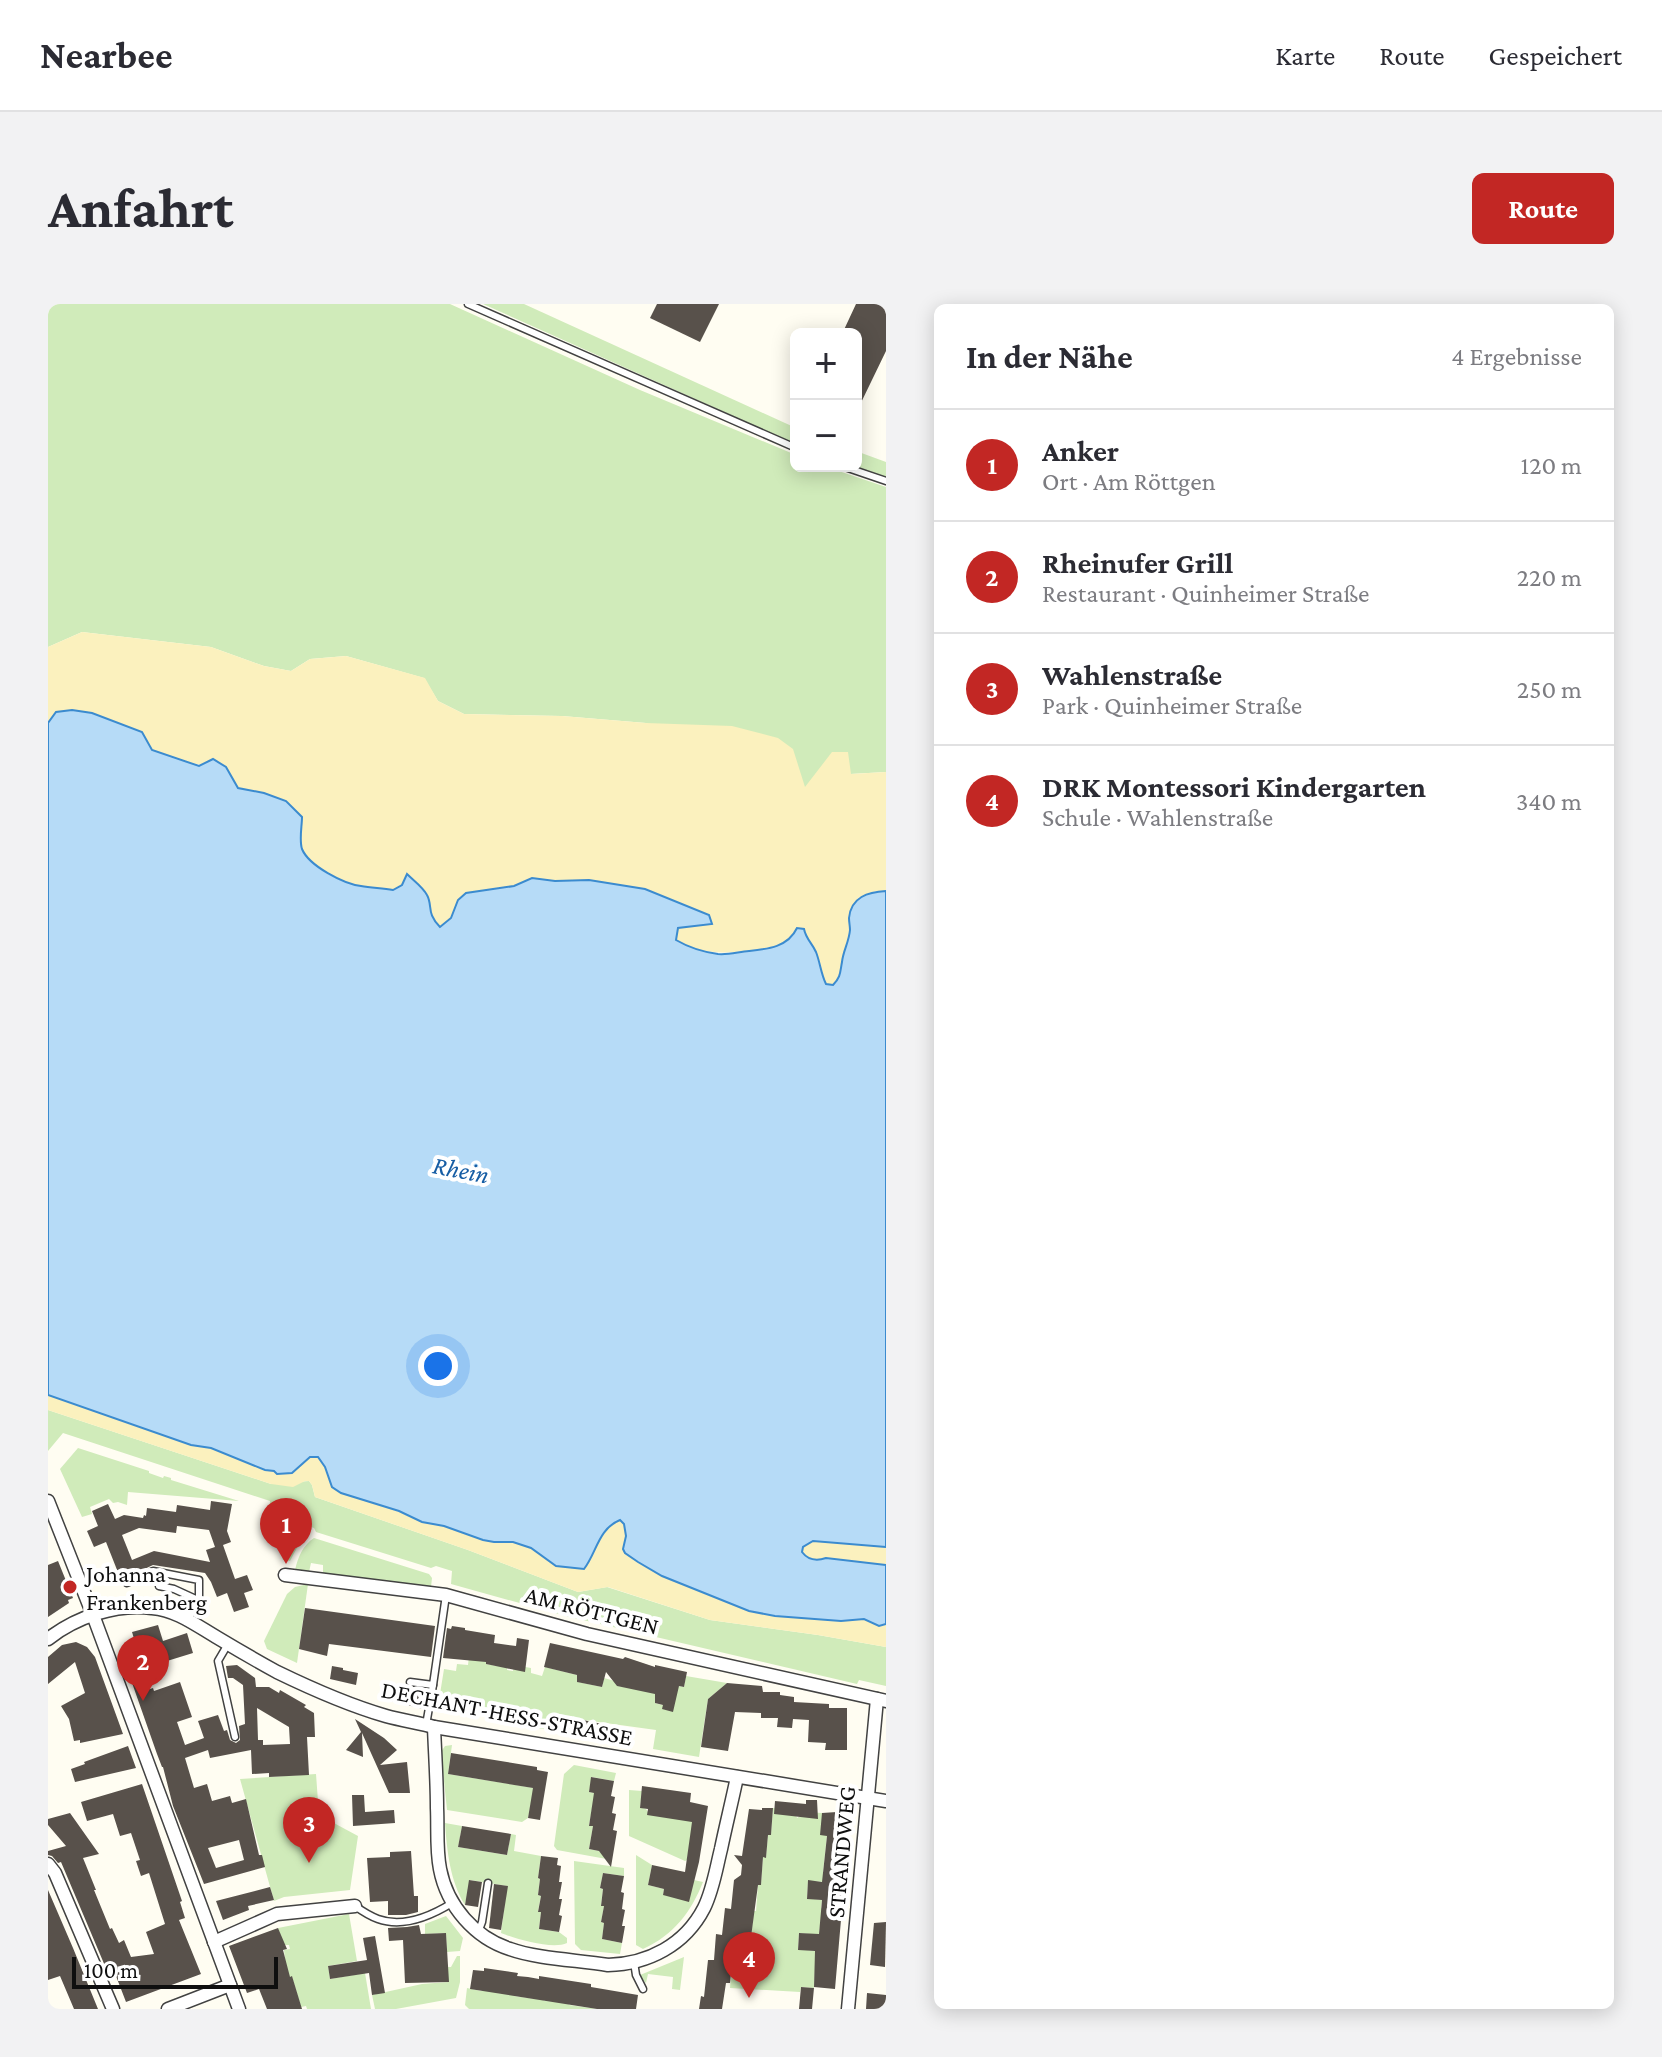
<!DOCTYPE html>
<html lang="de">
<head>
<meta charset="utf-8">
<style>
  :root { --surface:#fff; --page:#f2f2f3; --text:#2b2b33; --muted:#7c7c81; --line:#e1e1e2; --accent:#c22724 }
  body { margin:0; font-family:"Crimson Pro",serif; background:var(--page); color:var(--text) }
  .controls { position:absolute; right:24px; top:24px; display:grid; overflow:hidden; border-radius:12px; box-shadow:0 4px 20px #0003 }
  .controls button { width:72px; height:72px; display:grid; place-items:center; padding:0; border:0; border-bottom:2px solid var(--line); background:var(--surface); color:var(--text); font:40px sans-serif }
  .scale { position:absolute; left:24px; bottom:20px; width:206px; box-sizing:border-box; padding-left:8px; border:4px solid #0f0f0f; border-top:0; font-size:22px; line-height:28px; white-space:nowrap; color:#0f0f0f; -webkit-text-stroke:6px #fff; paint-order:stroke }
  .you { position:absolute; left:390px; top:1062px; width:28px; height:28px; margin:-20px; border:6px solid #fff; border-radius:50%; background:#1a73e8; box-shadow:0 0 0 12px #1a73e833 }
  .badge { display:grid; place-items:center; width:52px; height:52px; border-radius:50%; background:var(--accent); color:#fff; font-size:26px; font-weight:700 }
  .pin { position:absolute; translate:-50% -66px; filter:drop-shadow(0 2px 4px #0008) }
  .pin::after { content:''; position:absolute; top:42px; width:28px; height:24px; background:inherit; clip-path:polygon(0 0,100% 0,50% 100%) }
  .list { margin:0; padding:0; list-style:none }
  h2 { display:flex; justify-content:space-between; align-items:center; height:104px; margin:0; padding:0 32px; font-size:34px }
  h2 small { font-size:26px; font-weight:400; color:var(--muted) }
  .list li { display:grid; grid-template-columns:52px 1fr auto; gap:24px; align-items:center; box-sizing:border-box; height:112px; padding:0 32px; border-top:2px solid var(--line) }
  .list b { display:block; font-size:30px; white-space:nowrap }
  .list p { margin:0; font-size:26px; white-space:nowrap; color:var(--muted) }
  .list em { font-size:26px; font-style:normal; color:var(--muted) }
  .map { position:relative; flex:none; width:838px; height:1705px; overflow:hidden; border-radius:12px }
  header { display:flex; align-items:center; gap:48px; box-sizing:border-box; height:112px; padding:0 40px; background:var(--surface); border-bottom:2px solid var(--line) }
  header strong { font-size:38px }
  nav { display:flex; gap:44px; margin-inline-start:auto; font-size:28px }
  .intro { display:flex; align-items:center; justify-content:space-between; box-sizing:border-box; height:192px; padding:0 48px }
  h1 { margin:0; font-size:56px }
  .button { padding:20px 36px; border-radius:12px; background:var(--accent); color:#fff; font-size:28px; font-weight:700 }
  main { display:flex; gap:48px; padding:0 48px }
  aside { flex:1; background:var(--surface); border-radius:12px; box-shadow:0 4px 20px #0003 }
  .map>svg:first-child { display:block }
</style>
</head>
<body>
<header>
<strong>Nearbee</strong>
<nav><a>Karte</a><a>Route</a><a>Gespeichert</a></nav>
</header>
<div class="intro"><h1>Anfahrt</h1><a class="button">Route</a></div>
<main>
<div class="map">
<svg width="838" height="1705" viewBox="0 0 838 1705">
  <rect width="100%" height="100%" fill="#fffdf2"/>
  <!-- green -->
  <g fill="#d0ebba">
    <polygon points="0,0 402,0 592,86 748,151 748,162 776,162 838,183 838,468 802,470 757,484 598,419 514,412 416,410 390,397 376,374 298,352 262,355 243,367 216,362 163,343 34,328 0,343"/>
    <polygon points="435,0 476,0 748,124 748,140"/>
    <polygon points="808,147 838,158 838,173 805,162 808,162"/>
    <polygon points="0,1106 223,1180 261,1177 264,1181 267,1193 420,1246 530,1288 559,1283 662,1316 770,1331 838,1343 838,1382 811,1376 809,1380 518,1312 403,1280 404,1267 388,1262 383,1264 268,1228 266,1224 221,1209 222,1197 15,1129 0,1147"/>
    <polygon points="30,1144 101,1167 101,1169 115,1174 116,1172 123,1174 123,1176 191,1197 80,1188 79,1201 70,1198 65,1199 61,1195 42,1203 44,1210 34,1213 12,1165"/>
    <polygon points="229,1222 247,1228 246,1231 251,1240 242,1257 235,1256 227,1225"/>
    <path d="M266,1234l115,36 3,4 -1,9 -108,-13v-9l-12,-2 -2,9 -14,-2c3,-13 8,-25 19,-32z"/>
    <polygon points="260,1280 249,1359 219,1345 216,1337 239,1290 247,1283"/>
    <polygon points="421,1352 438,1358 438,1360 449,1362 460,1352 459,1366 465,1367 466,1361 483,1364 483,1369 494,1372 497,1363 529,1371 530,1378 554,1383 556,1374 567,1377 570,1382 607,1387 607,1399 614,1401 631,1382 636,1383 638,1372 679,1379 660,1395 651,1453 605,1445 608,1426 536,1416 533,1431 450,1418 452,1406 414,1400 392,1390 396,1365 408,1367 409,1360 420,1361"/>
    <polygon points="404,1441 400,1470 486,1484 480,1514 474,1518 399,1506 393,1448 397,1442"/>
    <polygon points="526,1461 568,1469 566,1477 544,1473 541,1488 547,1489 541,1521 545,1522 541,1545 551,1547 564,1556 509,1546 506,1542 516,1470"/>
    <polygon points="268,1470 271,1511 310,1532 302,1586 236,1593 226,1597 192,1475"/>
    <polygon points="581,1486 594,1487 592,1503 598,1505 600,1508 648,1500 639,1556 637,1557 581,1532"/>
    <polygon points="725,1504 736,1505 748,1511 749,1514 758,1508 774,1509 779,1532 775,1568 777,1578 760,1577 759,1594 774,1596 773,1604 775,1605 774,1622 772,1622 771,1631 751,1629 750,1645 768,1647 766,1684 753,1683 752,1688 682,1684 684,1658 691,1658 693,1632 703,1632 705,1613 702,1607 708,1607 710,1581 713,1580 715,1553 718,1553 720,1531 723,1530"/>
    <path d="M397,1519l17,3 -4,21 49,8 4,-21 5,1 -2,16 27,5 -3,22 2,1 -2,16 3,1 -3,15 3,1 -2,17 20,3 8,6v5c-14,7 -51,-4 -66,-10l6,-47 -37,-6 -5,25c-15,-24 -18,-54 -20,-82z"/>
    <path d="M588,1551l16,10 -4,20 16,4 -1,6 31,-15 9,2c-12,30 -29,53 -60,67l-7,-4z"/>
    <polygon points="526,1557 576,1564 576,1572 555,1569 552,1584 555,1585 553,1601 556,1602 553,1618 556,1619 554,1635 574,1639 572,1650 533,1646 527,1640"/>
    <polygon points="301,1610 309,1657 280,1662 282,1675 317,1669 323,1705 259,1705 258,1702 253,1703 244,1673 227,1678 230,1656 237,1655 236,1646 242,1645 241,1641 236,1641 230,1624"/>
    <polygon points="398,1612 415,1634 412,1647 399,1648 398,1629 377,1630 377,1620"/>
    <polygon points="409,1652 412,1652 412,1678 408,1694 348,1705 327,1705 324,1691 374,1680 400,1678 400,1663 403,1663"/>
    <polygon points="636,1653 632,1686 624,1685 625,1673 600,1670 598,1679 594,1675 592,1671"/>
    <polygon points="419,1684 433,1687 447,1687 447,1689 465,1690 466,1692 488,1695 495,1695 496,1697 520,1698 521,1701 550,1705 421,1705 417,1701"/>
  </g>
  <!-- sand -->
  <g fill="#fbf1be">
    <path d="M34,328l129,15 53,19 27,5 19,-12 36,-3 79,22 13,23 26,13 98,2 84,7 86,3 46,12 15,11 12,38 27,-35h16l3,22 35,-2v119h-10l-18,7 -9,18 1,13 -4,20 -4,10 -1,16 -7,10 -8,-1c-9,-17 -8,-30 -21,-47l-11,-2c-17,14 -29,13 -49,16 -25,3 -47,2 -69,-11l2,-12 33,-4 -2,-9 -120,-35 -34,1 -23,-3 -18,8 -14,2 -60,39c-14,-13 -7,-20 -13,-32 -4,-7 -13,-15 -20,-20l-5,10 -9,5c-11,-2 -21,-2 -32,-4 -17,-2 -53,-20 -59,-37 -3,-9 0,-23 -1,-32l-15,-16 -22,-8 -26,-5 -12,-21 -38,-4 -36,-13 -10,-18 -85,-20 -9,11v-76z"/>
    <path d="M0,1091l143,50 20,3 54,22 27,3 18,-16h8l7,10 7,20 67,25 23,10 22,4 39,14 11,2h19l18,6 25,18 28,3c13,-17 14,-40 36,-49l4,3 2,13 -3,13 2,4 37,23 87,35 26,5 89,3 19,7 3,-2v23l-68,-12 -108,-15 -102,-33 -30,5 -110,-42 -153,-53 -3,-12 -3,-4h-4l-12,6 -22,-3 -223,-74z"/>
    <path d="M765,1237l73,6v18l-60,-7c-8,4 -18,2 -24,-6l1,-5z"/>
  </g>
  <!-- water -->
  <path fill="#b6dbf7" stroke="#3b8bcf" stroke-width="2" d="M24,406l20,3 50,19 10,18 47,16 14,-7 13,8 12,21 26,5 22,8 16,16c0,9 -3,23 0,32 7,17 42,35 59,37 11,2 21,2 32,4l9,-5 5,-11c6,6 16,13 20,21 6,11 -1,18 13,32l11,-9 7,-18 8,-7 48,-7 18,-8 23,3 34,-1 56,9 64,26 3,9 -34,4 -2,12c12,7 27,12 42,14 10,1 20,-2 31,-3 19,-2 39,-4 48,-23l7,1c2,10 8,14 12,23 4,10 5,22 10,32l7,1c8,-8 7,-13 9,-23 1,-11 7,-20 8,-32 0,-4 -1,-8 -1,-12 2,-21 19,-26 37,-27v656l-73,-6 -10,6 -1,5c6,8 15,9 24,6l60,7v59l-7,2 -15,-7 -23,2 -66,-5 -26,-5 -87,-35 -24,-14 -13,-9 -2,-4 3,-13 -2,-12 -4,-4c-22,9 -23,32 -36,49l-28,-3 -25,-18 -18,-6h-19l-11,-2 -39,-14 -22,-4 -23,-11 -58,-18 -9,-6 -7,-20 -7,-10h-8l-18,16 -15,1 -3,-3 -9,-1 -54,-22 -20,-3 -143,-50v-672l8,-11z"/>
  <!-- building -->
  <g fill="#58514b" fill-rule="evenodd">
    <polygon points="609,0 671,0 652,38 602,14"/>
    <polygon points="808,0 838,0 838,47 808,109 808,30 794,30"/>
    <path d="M163,1197l21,3 -5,27 4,11 -8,3 12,34 12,-4 6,15 -9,3 5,14 -15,5 -7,-19 -10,4 -6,-15 -6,-9 -52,-8 -32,15 -15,-38 -12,5 -7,-16 11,-5 -6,-15 16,-7 7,15 9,-4 19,3 1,-3 2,1 1,-8 29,4 1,-7 33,5zM129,1222l32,4 6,17 -9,3 4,12 -56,-11 -22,9 -10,-25 17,-7 37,5z"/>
    <polygon points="10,1257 25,1294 20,1296 21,1299 0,1313 0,1261"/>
    <polygon points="257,1304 387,1322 383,1353 281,1340 279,1352 251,1345"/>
    <path d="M110,1321l5,16 24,-8 6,20 -26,8 -1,-2 -21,6 1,3h-2l6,21 3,-1 1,3 26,-9 12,35 -15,5 8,23 19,-7 -6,-17 20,-6 6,16 3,-1 3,10 6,3 4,-3 -1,-14 6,-2 -2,-39 -10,-7h-5l-2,-12 11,-1 18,13 1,9h13l10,6 1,-3 26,15 -2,2 10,6 1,24h-8l2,38 -40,2v-4l-17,1 -1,-24 -41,8 -2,-8 -23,8 9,30 13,-4 5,17 18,-5 2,7 14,-4 13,56h3l3,12 -61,17 -31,-78 -10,-39h-1l-5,-13 -33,-94 15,-5 -7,-23zM209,1404l32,19 1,17 -27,1v-5h-5zM191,1536l5,20 -28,8 -8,-20z"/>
    <polygon points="404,1322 417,1324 417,1326 447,1331 446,1339 468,1342 469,1334 481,1336 477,1368 438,1360 438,1358 395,1354 399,1324 403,1325"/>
    <polygon points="28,1338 39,1343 47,1353 75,1430 32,1439 32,1436 26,1437 21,1415 13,1402 37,1389 27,1358 0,1380 0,1353 14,1341"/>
    <polygon points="502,1339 575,1355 577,1353 607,1363 607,1361 639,1368 636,1383 631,1382 625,1408 614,1405 615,1401 607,1399 607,1390 569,1382 558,1368 554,1383 529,1378 529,1371 496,1363"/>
    <polygon points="284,1362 295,1364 295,1366 310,1369 308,1381 282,1375"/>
    <polygon points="679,1379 714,1382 715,1388 732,1388 732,1391 746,1393 746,1398 781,1400 781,1404 799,1404 799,1446 777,1446 778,1439 760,1438 761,1416 745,1415 744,1424 729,1423 730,1414 713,1414 713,1409 687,1408 680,1447 653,1443 660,1395"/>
    <polygon points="334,1381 377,1390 375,1405 332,1394"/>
    <polygon points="392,1390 415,1394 412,1411 387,1407 389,1392 392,1393"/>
    <polygon points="307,1415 336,1434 349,1446 332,1461 359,1458 362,1489 341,1489 314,1429 315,1453 298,1446 313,1428"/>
    <polygon points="535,1416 578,1425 575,1439 562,1437 563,1434 533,1430"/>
    <polygon points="80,1442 88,1464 27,1478 23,1465 37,1460 36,1458"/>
    <polygon points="403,1449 489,1463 489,1466 500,1468 492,1516 480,1514 485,1484 400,1470"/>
    <polygon points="543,1473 566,1477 563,1492 567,1493 564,1509 568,1510 565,1526 569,1527 563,1563 551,1547 541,1545 545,1522 541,1522 546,1489 541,1488"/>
    <polygon points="94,1480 134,1597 132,1598 137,1614 131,1616 153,1670 78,1698 63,1659 57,1662 13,1558 10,1559 4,1552 0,1551 0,1547 18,1542 0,1521 0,1515 22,1509 51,1550 35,1554 48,1586 46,1586 62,1625 64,1624 71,1639 76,1636 83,1653 106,1650 98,1628 117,1620 101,1569 93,1572 88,1557 92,1556 83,1529 72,1532 65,1510 39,1517 33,1498"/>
    <polygon points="594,1482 643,1489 642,1498 660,1502 651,1558 641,1598 615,1591 616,1585 600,1581 604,1561 637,1568 644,1518 599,1511 600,1505 592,1504"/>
    <polygon points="304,1491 316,1491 317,1508 346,1506 347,1519 305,1522"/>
    <polygon points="758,1496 769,1496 770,1515 726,1510 727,1497 758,1500"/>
    <polygon points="714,1504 725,1504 723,1531 720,1531 718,1554 715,1553 713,1581 710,1581 703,1633 693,1632 691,1659 684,1658 682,1679 678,1679 674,1705 651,1705 653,1692 656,1693 660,1656 666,1656 668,1630 674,1631 677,1604 683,1605 686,1576 693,1571 694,1561 686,1551 694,1552 701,1505 714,1506"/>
    <polygon points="789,1508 789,1511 802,1512 787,1685 766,1683 767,1647 750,1646 751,1629 771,1630 774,1596 759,1595 760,1576 774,1578 779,1532 772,1531 774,1509"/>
    <polygon points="414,1522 463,1530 459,1551 410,1543"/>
    <polygon points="363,1547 366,1592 370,1592 370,1608 358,1611 340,1611 340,1597 322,1598 319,1554 342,1553 342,1548"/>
    <polygon points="493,1552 510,1554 509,1561 513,1562 511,1578 514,1578 511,1595 514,1595 511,1611 514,1612 511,1628 491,1625 493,1608 490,1608 493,1592 490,1591 492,1575 490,1574"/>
    <polygon points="555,1569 576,1572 573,1588 576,1589 574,1605 577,1606 574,1622 577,1622 574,1639 554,1635 556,1619 553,1618 556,1602 553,1602 555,1585 552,1584"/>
    <polygon points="421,1576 434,1578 430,1603 417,1601"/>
    <polygon points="446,1580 460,1582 453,1626 441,1624"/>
    <polygon points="222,1583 226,1596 200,1602 201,1606 175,1616 168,1597"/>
    <polygon points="0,1586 25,1644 50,1705 26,1705 12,1672 0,1676"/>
    <polygon points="838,1618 837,1663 822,1661 826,1619"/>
    <polygon points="371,1621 373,1630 398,1629 401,1678 357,1679 355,1636 341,1637 340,1624 359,1623"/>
    <polygon points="230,1624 239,1645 235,1646 242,1673 244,1672 254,1705 219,1705 211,1685 199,1689 181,1642"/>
    <polygon points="327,1632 337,1689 324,1691 321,1669 282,1675 280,1662 319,1656 315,1634"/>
    <polygon points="436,1664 470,1669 469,1672 480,1673 491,1675 491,1672 543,1680 543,1683 590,1691 588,1705 549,1705 422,1685 425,1666 436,1667"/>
    <polygon points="753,1683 766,1684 764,1705 751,1705"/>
    <polygon points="819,1689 838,1691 838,1703 835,1703 835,1705 818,1705"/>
  </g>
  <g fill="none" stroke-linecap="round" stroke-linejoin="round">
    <!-- lane casing -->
    <g stroke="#424242" stroke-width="9">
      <g id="lane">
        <polyline points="420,0 748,144"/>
        <polyline points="794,162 838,177"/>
        <polyline points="79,1279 105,1267 151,1276 151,1294 140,1316"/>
        <polyline points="111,1282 126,1285 150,1296"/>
        <polyline points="180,1340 170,1357 187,1433"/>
        <polyline points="362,1378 385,1381 398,1291"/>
        <polyline points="378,1421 385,1381"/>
        <path d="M307,1602c7,5 15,10 23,13 25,9 53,-3 74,-16"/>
        <polyline points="431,1626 434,1618 440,1579"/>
        <polyline points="586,1658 588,1671 595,1685"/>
      </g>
    </g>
    <!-- street casing -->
    <g stroke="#424242" stroke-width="15">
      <g id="street">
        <polyline points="0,1197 45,1311 191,1705"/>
        <polyline points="237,1271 398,1291 539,1330 838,1397"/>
        <path d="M0,1335c28,-22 69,-36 104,-31 25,2 45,18 66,30 20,12 39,23 59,34 35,17 71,33 109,44 15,4 32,7 48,11l452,74"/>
        <path d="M386,1423c1,27 3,54 3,81 1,20 -1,41 3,61 7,37 35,69 70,80 28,10 68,11 98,16 40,-1 77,-20 96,-57 9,-18 12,-39 17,-59 5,-24 11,-48 16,-72"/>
        <polyline points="0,1560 7,1569 65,1705"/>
        <polyline points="166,1638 229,1610 307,1602"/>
        <polyline points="120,1705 182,1681"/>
        <polyline points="800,1705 829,1395"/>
      </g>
    </g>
    <!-- lane -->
    <use href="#lane" stroke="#fff" stroke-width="6"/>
    <!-- street -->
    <use href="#street" stroke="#fff" stroke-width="12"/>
  </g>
  <!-- markers -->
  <circle fill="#c22724" stroke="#fff" stroke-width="3" cx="22" cy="1283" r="8"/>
  <g text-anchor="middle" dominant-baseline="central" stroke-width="8" stroke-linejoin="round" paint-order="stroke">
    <!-- poi labels -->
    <g font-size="24" fill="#0f0f0f" stroke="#fff" text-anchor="start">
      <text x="38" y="1269">Johanna<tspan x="38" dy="28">Frankenberg</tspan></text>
    </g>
    <!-- street labels -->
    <g font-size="24" fill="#0f0f0f" stroke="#fff">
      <text transform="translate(544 1306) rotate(14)">AM RÖTTGEN</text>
      <text transform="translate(459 1409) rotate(11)">DECHANT-HESS-STRASSE</text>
      <text transform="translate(793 1548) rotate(-85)">STRANDWEG</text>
    </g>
    <!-- water labels -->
    <g font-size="26" font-style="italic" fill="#165da4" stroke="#fff">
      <text transform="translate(413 866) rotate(11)">Rhein</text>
    </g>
  </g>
</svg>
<div class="controls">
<button>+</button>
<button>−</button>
</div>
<div class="scale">100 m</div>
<div class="you"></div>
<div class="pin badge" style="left:238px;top:1260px">1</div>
<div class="pin badge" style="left:95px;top:1397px">2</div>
<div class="pin badge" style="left:261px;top:1559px">3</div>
<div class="pin badge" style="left:701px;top:1694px">4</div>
</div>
<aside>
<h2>In der Nähe<small>4 Ergebnisse</small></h2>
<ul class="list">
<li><span class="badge">1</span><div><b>Anker</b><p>Ort · Am Röttgen</p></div><em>120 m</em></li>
<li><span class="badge">2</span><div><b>Rheinufer Grill</b><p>Restaurant · Quinheimer Straße</p></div><em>220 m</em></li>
<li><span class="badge">3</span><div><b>Wahlenstraße</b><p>Park · Quinheimer Straße</p></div><em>250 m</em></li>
<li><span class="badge">4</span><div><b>DRK Montessori Kindergarten</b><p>Schule · Wahlenstraße</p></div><em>340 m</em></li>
</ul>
</aside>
</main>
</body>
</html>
